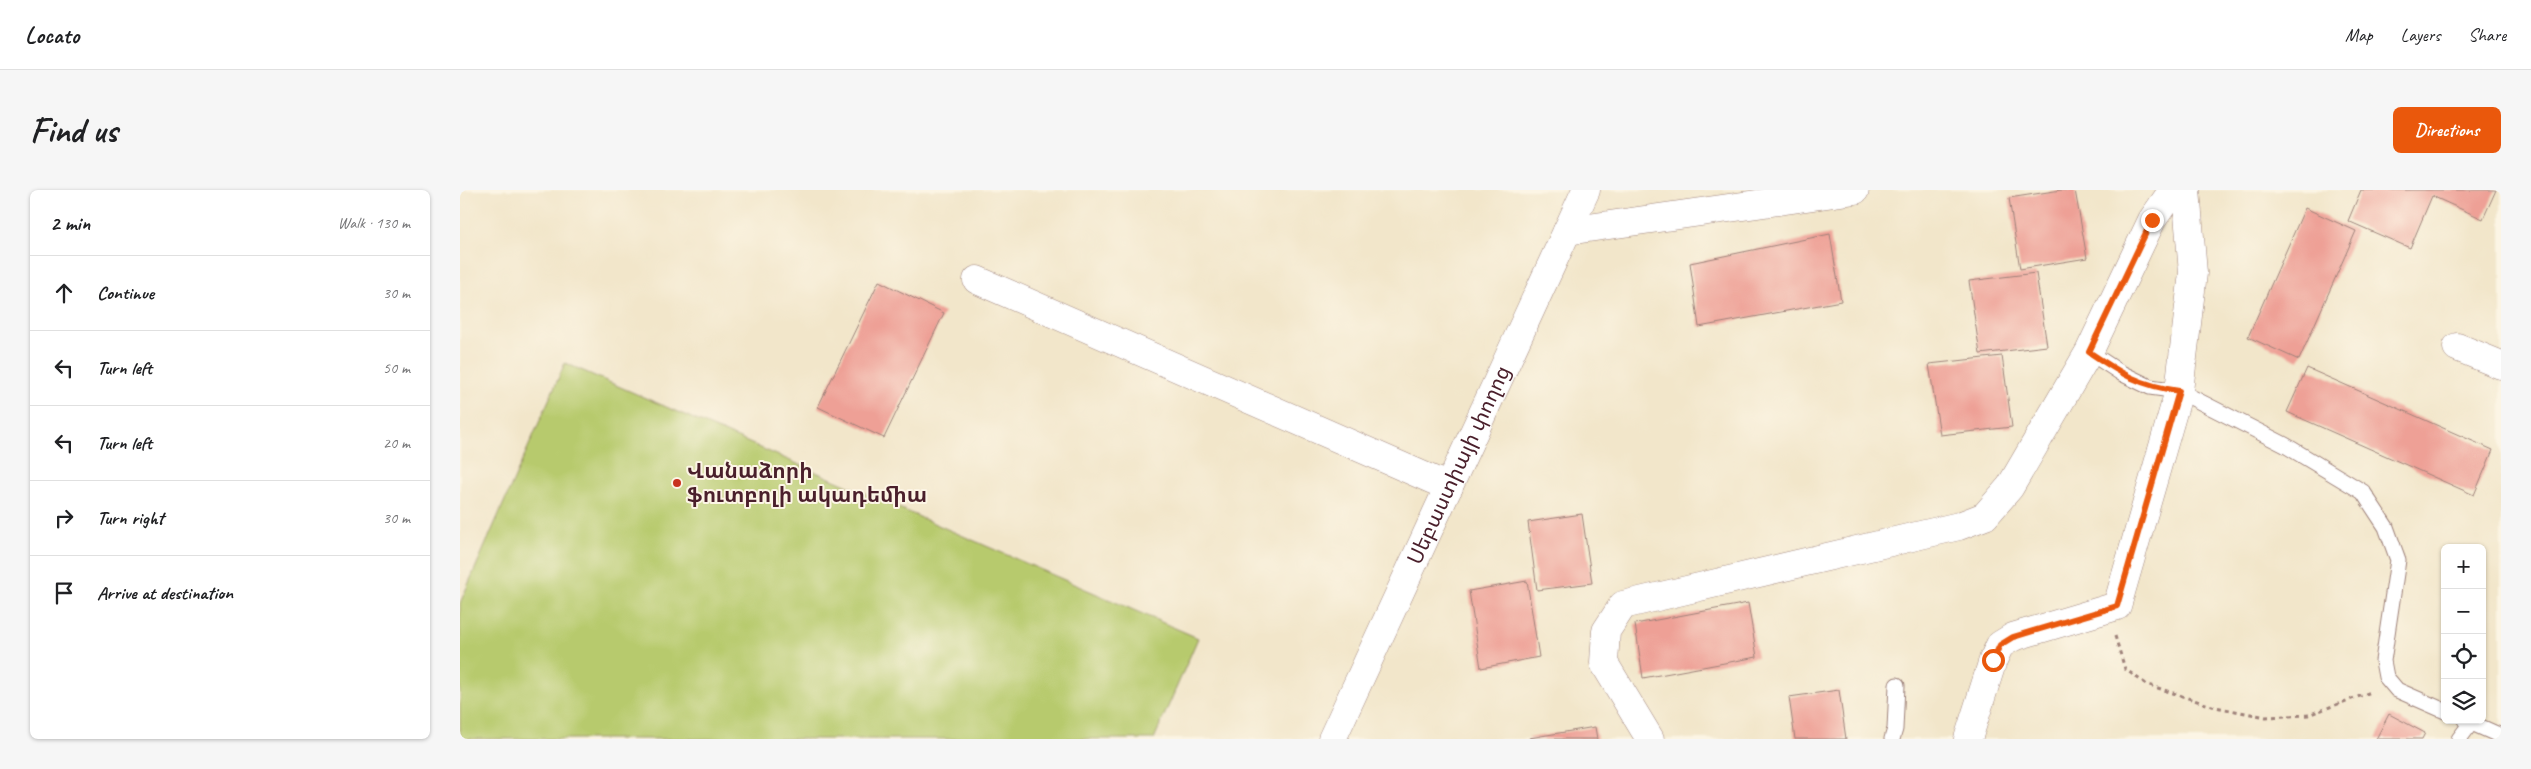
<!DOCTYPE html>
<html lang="en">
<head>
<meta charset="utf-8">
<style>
  :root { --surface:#fff; --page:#f6f6f6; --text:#202124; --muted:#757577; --line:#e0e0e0; --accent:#ea580c }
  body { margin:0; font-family:Caveat,"Noto Sans Armenian",sans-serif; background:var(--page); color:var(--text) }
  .controls { position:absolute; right:15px; bottom:15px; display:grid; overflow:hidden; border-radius:8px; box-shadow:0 1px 4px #0004 }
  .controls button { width:45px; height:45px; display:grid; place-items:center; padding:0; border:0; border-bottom:1px solid var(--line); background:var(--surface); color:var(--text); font:25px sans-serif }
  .stop { position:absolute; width:15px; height:15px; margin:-11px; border:4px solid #ea580c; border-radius:50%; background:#fff }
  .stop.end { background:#ea580c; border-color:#fff; box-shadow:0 1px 5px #0008 }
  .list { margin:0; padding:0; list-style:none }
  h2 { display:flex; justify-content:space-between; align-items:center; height:65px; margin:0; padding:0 20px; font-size:21px }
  h2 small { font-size:16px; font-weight:400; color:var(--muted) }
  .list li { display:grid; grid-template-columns:32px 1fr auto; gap:15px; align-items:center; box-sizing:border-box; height:75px; padding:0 20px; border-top:1px solid var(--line) }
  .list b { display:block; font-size:19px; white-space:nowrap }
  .list em { font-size:16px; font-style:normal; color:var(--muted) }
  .icon { flex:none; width:28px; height:28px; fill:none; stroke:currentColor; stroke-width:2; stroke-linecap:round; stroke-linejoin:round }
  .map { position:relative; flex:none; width:2041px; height:549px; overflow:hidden; border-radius:8px }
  header { display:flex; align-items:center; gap:30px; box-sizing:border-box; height:70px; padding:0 25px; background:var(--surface); border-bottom:1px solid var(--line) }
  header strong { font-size:24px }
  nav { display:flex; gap:28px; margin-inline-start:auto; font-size:18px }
  .intro { display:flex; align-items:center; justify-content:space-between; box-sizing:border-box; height:120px; padding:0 30px }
  h1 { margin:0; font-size:35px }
  .button { padding:12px 22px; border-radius:8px; background:var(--accent); color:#fff; font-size:18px; font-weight:700 }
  main { display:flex; gap:30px; padding:0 30px }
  aside { flex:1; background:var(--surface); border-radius:8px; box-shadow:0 1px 4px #0004 }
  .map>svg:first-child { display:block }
</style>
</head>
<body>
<header>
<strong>Locato</strong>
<nav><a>Map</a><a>Layers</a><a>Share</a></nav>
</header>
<div class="intro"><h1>Find us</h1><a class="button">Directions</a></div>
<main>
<aside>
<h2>2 min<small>Walk · 130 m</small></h2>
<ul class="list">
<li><svg class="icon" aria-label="ahead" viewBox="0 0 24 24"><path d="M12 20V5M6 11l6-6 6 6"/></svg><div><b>Continue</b></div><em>30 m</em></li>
<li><svg class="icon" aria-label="left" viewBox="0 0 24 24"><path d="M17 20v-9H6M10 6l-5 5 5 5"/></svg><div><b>Turn left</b></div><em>50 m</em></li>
<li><svg class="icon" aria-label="left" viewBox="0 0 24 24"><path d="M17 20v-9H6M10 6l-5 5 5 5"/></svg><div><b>Turn left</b></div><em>20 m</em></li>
<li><svg class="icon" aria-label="right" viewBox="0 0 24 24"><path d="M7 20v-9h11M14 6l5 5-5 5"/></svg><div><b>Turn right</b></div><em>30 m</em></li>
<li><svg class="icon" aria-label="arrive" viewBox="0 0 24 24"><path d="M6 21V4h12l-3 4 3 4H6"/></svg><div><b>Arrive at destination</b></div></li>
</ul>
</aside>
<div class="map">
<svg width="2041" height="549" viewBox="0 0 2041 549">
  <rect width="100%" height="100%" fill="#fcf5e5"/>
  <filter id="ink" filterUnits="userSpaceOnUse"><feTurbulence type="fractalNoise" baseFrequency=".02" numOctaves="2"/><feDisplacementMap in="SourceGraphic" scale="10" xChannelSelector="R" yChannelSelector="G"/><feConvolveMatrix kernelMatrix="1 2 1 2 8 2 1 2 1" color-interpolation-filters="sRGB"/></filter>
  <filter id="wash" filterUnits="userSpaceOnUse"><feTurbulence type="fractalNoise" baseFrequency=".0096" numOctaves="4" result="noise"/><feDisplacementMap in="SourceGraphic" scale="20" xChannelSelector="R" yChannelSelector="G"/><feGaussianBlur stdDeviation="1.12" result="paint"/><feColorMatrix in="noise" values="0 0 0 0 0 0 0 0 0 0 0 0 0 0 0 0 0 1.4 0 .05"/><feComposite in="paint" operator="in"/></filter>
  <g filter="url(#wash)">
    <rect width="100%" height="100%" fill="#f2e6ca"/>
    <!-- green -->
    <polygon fill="#b7ca6d" stroke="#80744c" points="105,173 738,448 694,549 0,549 0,413"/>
    <g id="blocks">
      <!-- building -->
      <g fill="#eea096">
        <polygon points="1601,0 1615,0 1627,68 1560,79 1549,8"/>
        <polygon points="1901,0 2036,0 2023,29 1972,6 1950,58 1888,31"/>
        <polygon points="1845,18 1896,41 1839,170 1788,147"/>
        <polygon points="1370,44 1381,111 1239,137 1230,73"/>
        <polygon points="1576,83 1587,156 1520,164 1509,91"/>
        <polygon points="419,91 484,123 424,248 358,217"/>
        <polygon points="1542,166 1552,237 1480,245 1469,174"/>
        <polygon points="1847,178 2033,260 2014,305 1827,222"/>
        <polygon points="1122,324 1132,393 1077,400 1068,332"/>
        <polygon points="1067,391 1079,467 1021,478 1009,401"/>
        <polygon points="1288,413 1297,467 1183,488 1175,434"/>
        <polygon points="1379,500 1386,549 1335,549 1329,507"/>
        <polygon points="1929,524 1965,543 1962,549 1916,549"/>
        <polygon points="1135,537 1137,549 1069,549 1069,548"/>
      </g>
    </g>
  </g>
  <g filter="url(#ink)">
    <use href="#blocks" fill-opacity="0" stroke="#9e827a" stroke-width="1"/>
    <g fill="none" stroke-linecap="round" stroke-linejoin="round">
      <!-- lane casing -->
      <g stroke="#9e827a" stroke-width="17">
        <g id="lane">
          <polyline points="1629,162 1661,183 1690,197 1719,201 1825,255 1903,302 1926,337 1938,370 1923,471 1926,487 1937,500 1985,521"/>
          <polyline points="2005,530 2041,546"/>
          <polyline points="1432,549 1435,539 1437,495"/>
          <polyline points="1999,549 2011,533"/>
        </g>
      </g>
      <!-- street casing -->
      <g stroke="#9e827a" stroke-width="29">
        <g id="street">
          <polyline points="1107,41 1395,0"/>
          <polyline points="517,90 989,297"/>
          <polyline points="1997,157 2041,175"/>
          <polyline points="1190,549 1144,473 1146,441 1163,415 1499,336 1525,326 1550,297 1629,162 1692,30 1713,0"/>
          <polyline points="1508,549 1533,470 1540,455 1553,447 1657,416 1719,201 1733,83 1726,0"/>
        </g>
      </g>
      <!-- secondary casing -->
      <g stroke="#9e827a" stroke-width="29">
        <g id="secondary">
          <path id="s1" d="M872,549l254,-549"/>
        </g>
      </g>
      <!-- path -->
      <polyline stroke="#9e827a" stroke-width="3" stroke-dasharray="4 4" stroke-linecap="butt" points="1655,446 1665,479 1686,494 1755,517 1806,527 1848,525 1911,502"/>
      <!-- lane -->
      <use href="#lane" stroke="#fff" stroke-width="15"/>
      <!-- street -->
      <use href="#street" stroke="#fff" stroke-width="28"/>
      <!-- secondary -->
      <use href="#secondary" stroke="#fff" stroke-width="28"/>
    </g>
  </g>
  <g fill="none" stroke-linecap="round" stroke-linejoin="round" filter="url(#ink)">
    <!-- route -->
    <path stroke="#ea580c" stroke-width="6" d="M1533,470l7,-15 13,-8 104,-31 62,-215c-41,-6 -57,-17 -90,-39l63,-132"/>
  </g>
  <!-- markers -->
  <circle fill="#c8321e" stroke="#fcf5e5" stroke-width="2" cx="217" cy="293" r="5"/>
  <g text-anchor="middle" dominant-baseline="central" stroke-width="4" stroke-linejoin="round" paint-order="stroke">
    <!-- street labels -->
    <g font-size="21" fill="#4a1f2b" stroke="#fcf5e5">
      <text stroke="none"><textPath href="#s1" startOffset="302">Սեբաստիայի փողոց</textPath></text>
    </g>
    <!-- poi labels -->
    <g font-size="21" font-weight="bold" fill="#4a1f2b" stroke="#fcf5e5" text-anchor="start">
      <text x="227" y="281">Վանաձորի<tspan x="227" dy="24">ֆուտբոլի ակադեմիա</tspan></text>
    </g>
  </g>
</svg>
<div class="controls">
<button>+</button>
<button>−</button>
<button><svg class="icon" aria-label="locate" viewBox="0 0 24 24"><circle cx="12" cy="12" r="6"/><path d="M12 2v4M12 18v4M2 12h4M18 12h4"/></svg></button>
<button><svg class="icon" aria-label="layers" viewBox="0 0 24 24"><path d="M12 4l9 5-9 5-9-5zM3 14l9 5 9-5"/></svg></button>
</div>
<div class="stop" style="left:1533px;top:470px"></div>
<div class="stop end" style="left:1692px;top:30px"></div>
</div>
</main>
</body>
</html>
